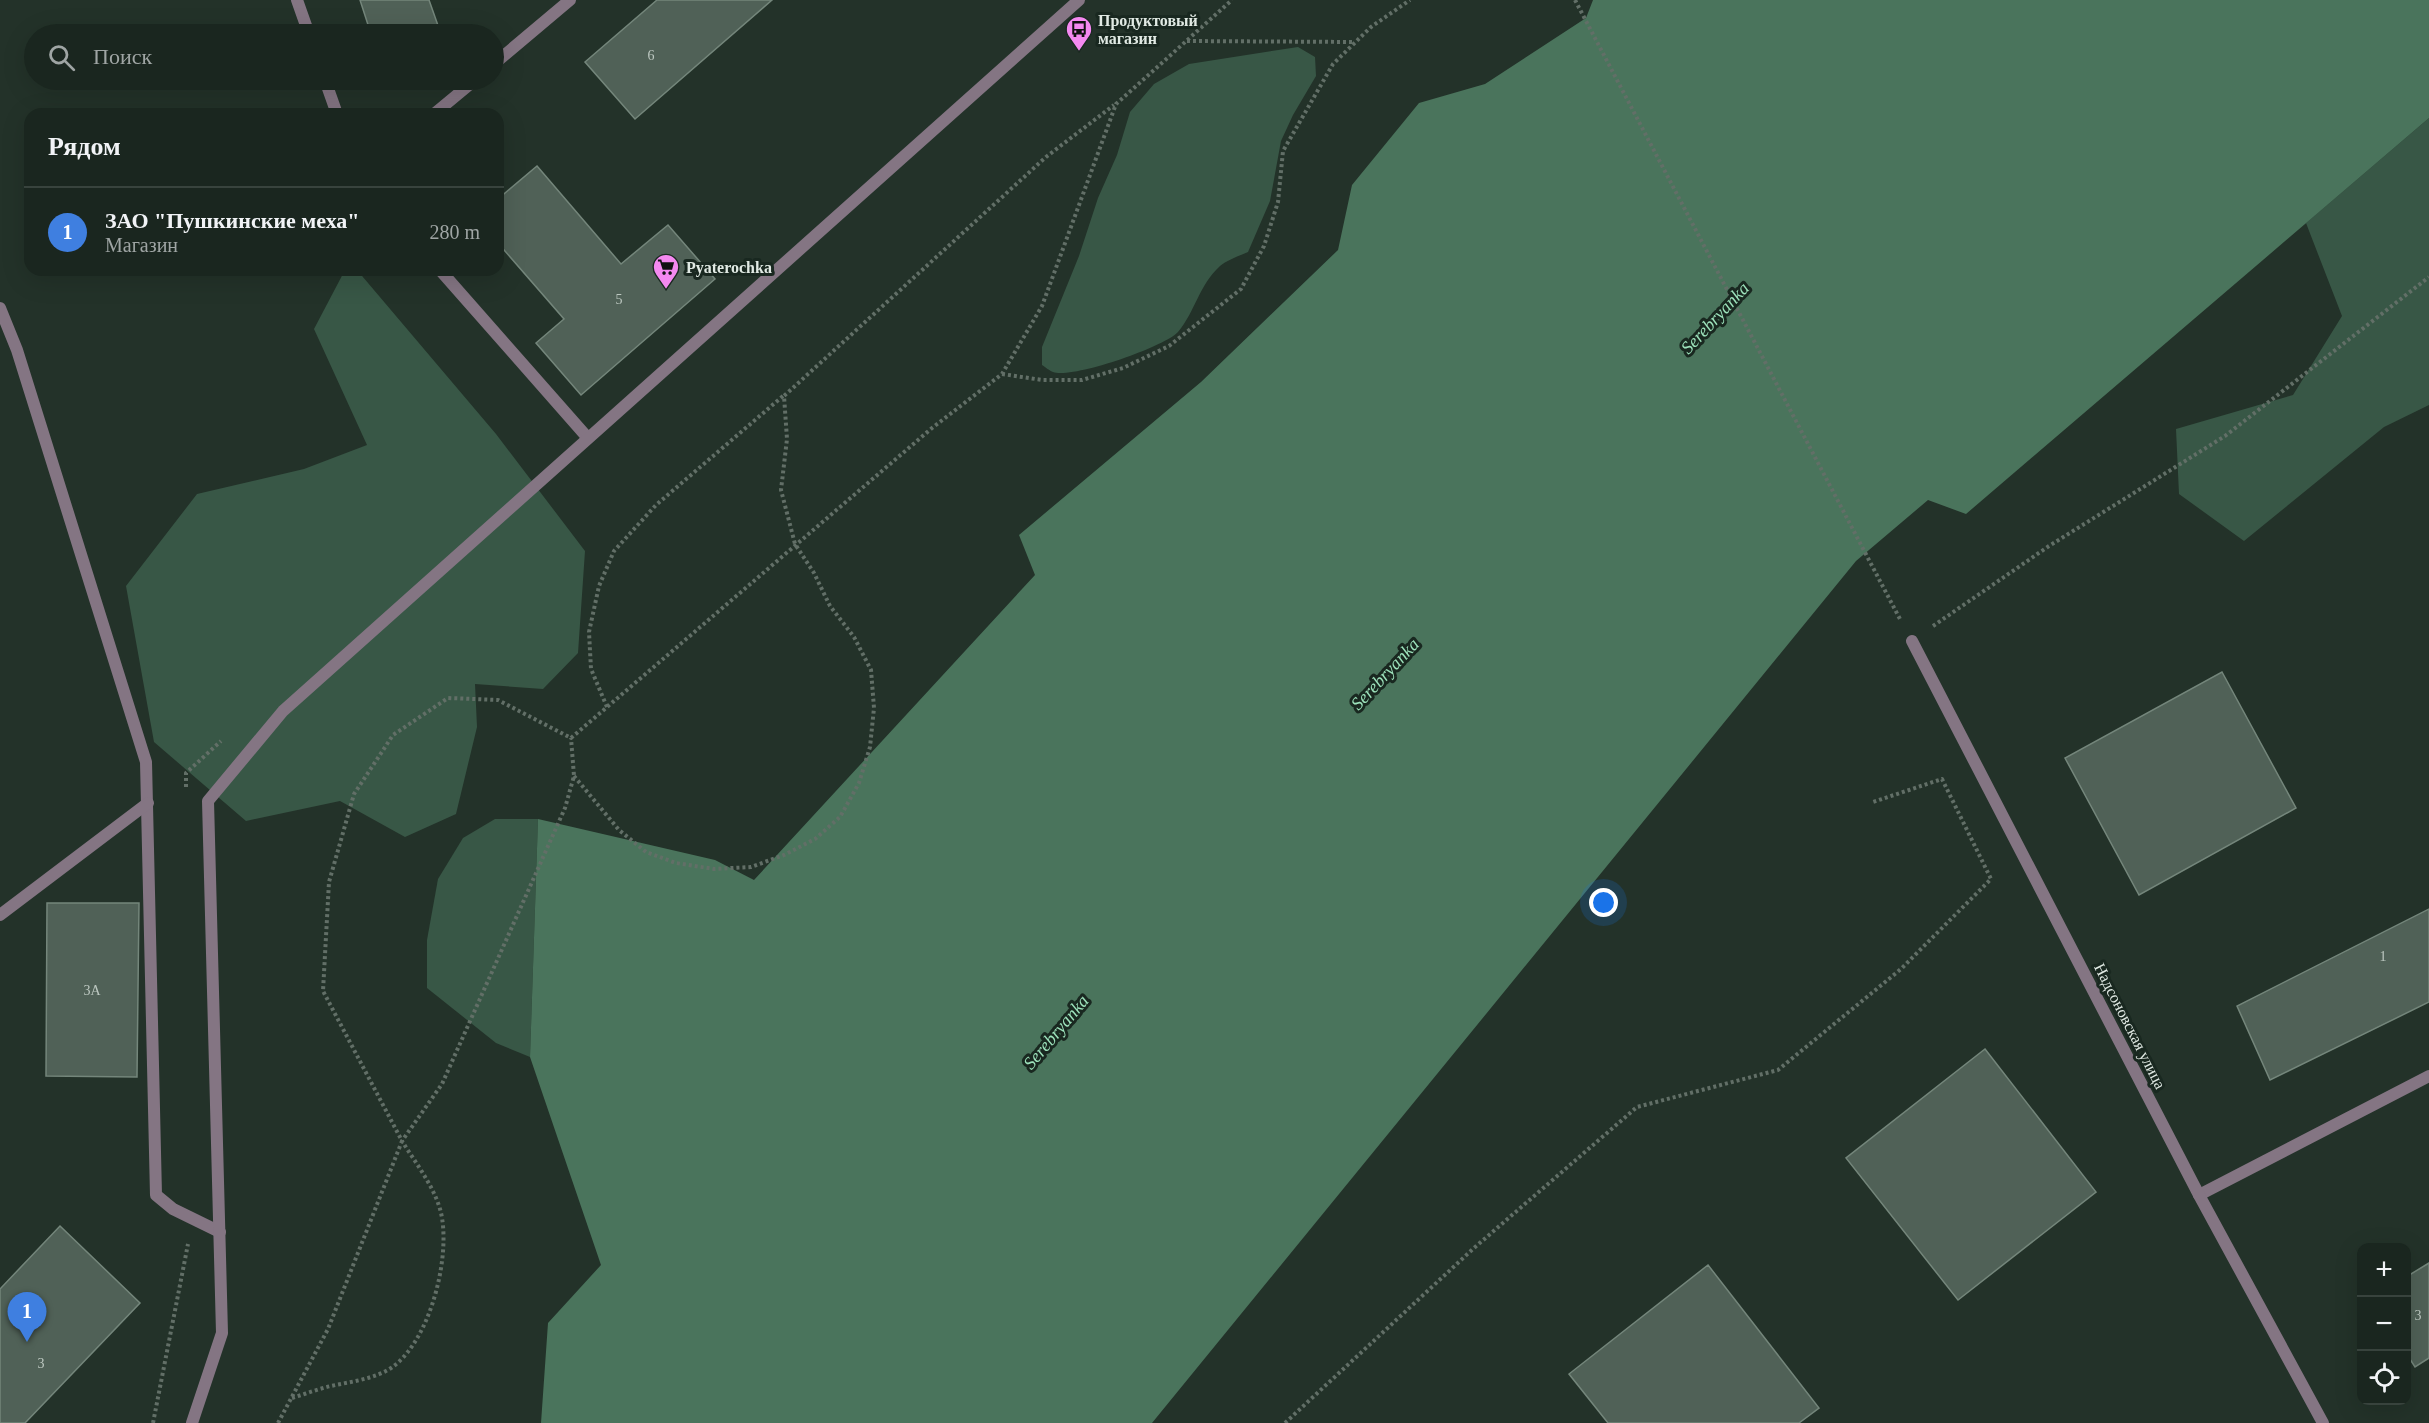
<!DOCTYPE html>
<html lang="ru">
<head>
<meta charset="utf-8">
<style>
  :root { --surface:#1a261f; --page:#232e28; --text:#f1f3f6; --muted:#9fa5a4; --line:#38433d; --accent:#f489f0 }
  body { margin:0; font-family:Georgia,serif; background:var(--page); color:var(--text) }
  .controls { position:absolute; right:18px; bottom:18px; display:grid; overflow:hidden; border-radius:12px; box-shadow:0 6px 24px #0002 }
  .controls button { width:54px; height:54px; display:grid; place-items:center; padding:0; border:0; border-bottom:2px solid var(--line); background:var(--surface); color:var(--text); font:30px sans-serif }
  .you { position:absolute; left:1604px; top:903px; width:21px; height:21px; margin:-15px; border:4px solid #fff; border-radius:50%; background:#1a73e8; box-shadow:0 0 0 9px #1a73e833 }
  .badge { display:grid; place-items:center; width:39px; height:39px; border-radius:50%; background:var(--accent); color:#fff; font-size:20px; font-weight:700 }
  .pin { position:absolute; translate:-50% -50px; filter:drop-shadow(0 2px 3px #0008) }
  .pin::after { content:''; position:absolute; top:32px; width:21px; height:18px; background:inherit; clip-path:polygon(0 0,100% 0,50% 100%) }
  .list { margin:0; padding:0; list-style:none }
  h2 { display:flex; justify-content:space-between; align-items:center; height:78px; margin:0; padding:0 24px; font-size:26px }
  h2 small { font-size:20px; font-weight:400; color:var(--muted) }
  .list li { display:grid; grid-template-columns:39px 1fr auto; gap:18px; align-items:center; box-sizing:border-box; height:90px; padding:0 24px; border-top:2px solid var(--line) }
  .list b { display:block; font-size:22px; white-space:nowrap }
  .list p { margin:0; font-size:20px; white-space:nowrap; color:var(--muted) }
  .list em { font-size:20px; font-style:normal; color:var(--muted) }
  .icon { flex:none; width:33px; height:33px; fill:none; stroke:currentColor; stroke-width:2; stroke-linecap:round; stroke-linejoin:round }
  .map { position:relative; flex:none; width:2429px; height:1423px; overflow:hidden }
  .search { position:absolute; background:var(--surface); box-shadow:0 6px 24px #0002; left:24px; top:24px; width:480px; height:66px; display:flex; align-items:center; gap:15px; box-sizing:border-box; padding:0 21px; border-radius:33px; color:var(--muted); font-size:22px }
  .panel { position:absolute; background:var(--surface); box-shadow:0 6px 24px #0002; left:24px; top:108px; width:480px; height:168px; border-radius:18px }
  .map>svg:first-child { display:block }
</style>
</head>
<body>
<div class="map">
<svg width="2429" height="1423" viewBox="0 0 2429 1423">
  <rect width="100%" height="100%" fill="#233229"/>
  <!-- green -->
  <g fill="#385746">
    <path d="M1298,47l17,10 1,19 -23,39 -12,26 -11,60 -22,51c-9,4 -21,8 -28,14 -21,19 -25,46 -42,66 -14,15 -105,47 -125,40 -3,-1 -8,-5 -11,-7v-18l37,-91 19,-58 19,-43 13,-43 24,-28 35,-20z"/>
    <polygon points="2429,118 2429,405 2384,427 2244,541 2179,494 2176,429 2293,395 2342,316 2306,223"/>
    <polygon points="345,270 357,270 496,434 585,551 578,653 543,689 475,684 477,727 456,814 405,837 340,801 246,821 154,742 126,586 197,494 304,469 367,445 314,329"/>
    <polygon points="495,819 538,819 530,1057 496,1043 427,988 427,940 438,879 463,838"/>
  </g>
  <!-- water -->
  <polygon fill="#4a745c" points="1593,0 2429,0 2429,118 1966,514 1928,500 1856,561 1152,1423 541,1423 548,1323 601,1265 530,1057 538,819 715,860 754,880 1035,575 1019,535 1201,382 1338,250 1352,185 1419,103 1485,84 1586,18"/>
  <!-- building -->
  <g fill="#506157" stroke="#74867b" stroke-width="1.5">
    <polygon points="360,0 429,0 441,34 371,34"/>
    <polygon points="657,0 772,0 635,119 585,62"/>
    <polygon points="387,80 416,80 390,88"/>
    <polygon points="537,166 621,264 668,225 715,279 581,395 536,343 564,319 498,243 498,199"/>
    <polygon points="2222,672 2296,808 2139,895 2065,758"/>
    <polygon points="47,903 139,903 137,1077 46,1076"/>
    <polygon points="2429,909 2429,1002 2270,1080 2237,1006"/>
    <polygon points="1985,1049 2096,1192 1958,1300 1846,1158"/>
    <polygon points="60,1226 140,1303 25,1423 0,1423 0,1289"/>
    <polygon points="2429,1263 2429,1358 2415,1367 2406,1353 2406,1277"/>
    <polygon points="1708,1265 1819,1408 1799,1423 1608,1423 1569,1374"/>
  </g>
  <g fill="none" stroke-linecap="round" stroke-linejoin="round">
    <!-- path -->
    <g stroke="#626f67" stroke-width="4" stroke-dasharray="3 3" stroke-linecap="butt">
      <polyline points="1575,0 1901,621"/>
      <polyline points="1187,41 1355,42"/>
      <polyline points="1002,374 1042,380 1082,380 1123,368 1169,346 1241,289 1264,246 1278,202 1283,151 1333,64 1371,27 1410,0"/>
      <polyline points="1933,626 2049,546 2225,436 2429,277"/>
      <polyline points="607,707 591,669 589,632 599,586 614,551 656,505 783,396"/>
      <polyline points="574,776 619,830 646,852 676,863 714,869 751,867 784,855 815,839 840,817 859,783 870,747 874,708 871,670 854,637 830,606 814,573 795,544 781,490 787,439 784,396 1046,157 1114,105"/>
      <polyline points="186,787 186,773 221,741"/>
      <path d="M292,1398c13,-4 26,-9 39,-12 18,-4 36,-6 53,-14 45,-21 69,-118 56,-163 -7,-24 -25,-47 -38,-68l40,-57 123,-276 9,-32 -3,-38"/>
      <polyline points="153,1423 188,1244"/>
      <polyline points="278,1423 328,1329 402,1141 323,991 329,882 354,794 393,735 448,698 498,700 571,738 932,428 1002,374 1042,306 1116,104 1232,0"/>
      <polyline points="1285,1423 1474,1248 1637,1107 1778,1070 1901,969 1991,879 1942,779 1873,802"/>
    </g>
    <!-- service -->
    <g stroke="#847583" stroke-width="12">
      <polyline points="297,0 309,34"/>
      <polyline points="494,64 570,0"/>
      <polyline points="325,80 337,114"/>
      <polyline points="434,114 475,80"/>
      <polyline points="440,270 587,437"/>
      <polyline points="0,308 17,350 146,762 156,1195 173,1209 220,1232"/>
      <polyline points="0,915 148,803"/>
      <polyline points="2199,1195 2429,1076"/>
    </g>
    <!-- minor -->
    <polyline stroke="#847583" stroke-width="12" points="1912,641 2199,1195 2323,1423"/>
    <!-- tertiary -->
    <polyline stroke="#847583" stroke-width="12" points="192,1423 222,1333 208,801 283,711 1079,0"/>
  </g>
  <!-- icons -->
  <defs>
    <g id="bus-pin" transform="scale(1.35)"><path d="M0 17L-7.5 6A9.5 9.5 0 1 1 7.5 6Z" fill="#f489f0" stroke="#192820"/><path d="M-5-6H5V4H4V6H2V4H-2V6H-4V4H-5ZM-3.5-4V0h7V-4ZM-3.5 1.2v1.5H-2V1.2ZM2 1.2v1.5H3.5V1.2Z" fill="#111"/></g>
    <g id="supermarket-pin" transform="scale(1.35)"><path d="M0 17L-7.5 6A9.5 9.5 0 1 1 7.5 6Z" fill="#f489f0" stroke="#192820"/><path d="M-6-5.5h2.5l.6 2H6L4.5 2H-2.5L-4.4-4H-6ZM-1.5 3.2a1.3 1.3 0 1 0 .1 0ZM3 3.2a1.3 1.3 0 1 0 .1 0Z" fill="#111"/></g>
  </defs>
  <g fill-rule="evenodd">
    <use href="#bus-pin" x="1079" y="29"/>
    <use href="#supermarket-pin" x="666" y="267"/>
  </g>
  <g text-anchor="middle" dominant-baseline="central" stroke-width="6" stroke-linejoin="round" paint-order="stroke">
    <!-- number labels -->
    <g font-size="14" fill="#bdc8c1">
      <text x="651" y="55">6</text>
      <text x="619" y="299">5</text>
      <text x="2383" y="956">1</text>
      <text x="92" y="990">3А</text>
      <text x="2418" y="1315">3</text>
      <text x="41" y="1363">3</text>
    </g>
    <!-- poi labels -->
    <g font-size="16" font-weight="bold" fill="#e1eae4" stroke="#192820" text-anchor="start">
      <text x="1098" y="20">Продуктовый<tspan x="1098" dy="18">магазин</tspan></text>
      <text x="686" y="267">Pyaterochka</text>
    </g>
    <!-- street labels -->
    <g font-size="16" fill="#e1eae4" stroke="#192820">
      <text transform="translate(2130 1026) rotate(63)">Надсоновская улица</text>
    </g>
    <!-- water labels -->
    <g font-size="18" font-style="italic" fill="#9de3bc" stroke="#192820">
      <text transform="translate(1715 318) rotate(-47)">Serebryanka</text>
      <text transform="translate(1385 674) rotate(-47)">Serebryanka</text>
      <text transform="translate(1056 1032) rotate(-50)">Serebryanka</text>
    </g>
  </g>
</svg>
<div class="controls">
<button>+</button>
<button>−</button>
<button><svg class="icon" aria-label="locate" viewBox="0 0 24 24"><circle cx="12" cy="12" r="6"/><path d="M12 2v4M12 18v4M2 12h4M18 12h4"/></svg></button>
</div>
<div class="you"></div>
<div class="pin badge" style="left:27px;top:1342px;background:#3f7fe0">1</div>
<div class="search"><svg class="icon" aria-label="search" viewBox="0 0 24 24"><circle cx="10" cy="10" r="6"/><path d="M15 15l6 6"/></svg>Поиск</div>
<section class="panel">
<h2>Рядом<small></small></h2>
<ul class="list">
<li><span class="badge" style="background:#3f7fe0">1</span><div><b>ЗАО &quot;Пушкинские меха&quot;</b><p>Магазин</p></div><em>280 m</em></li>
</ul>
</section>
</div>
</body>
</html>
